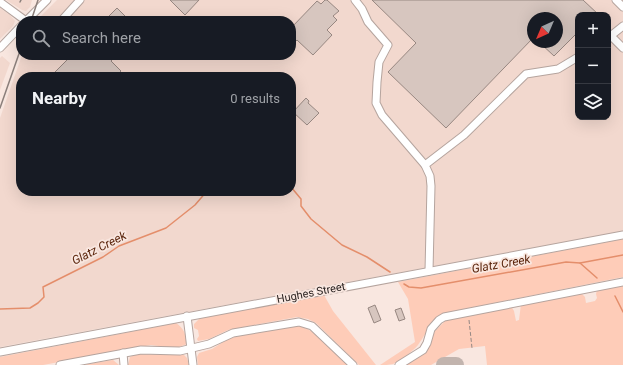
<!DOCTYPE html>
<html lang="en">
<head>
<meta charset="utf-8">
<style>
  :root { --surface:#171b24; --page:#20242c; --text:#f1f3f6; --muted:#9ea1a6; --line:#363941 }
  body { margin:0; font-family:Roboto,sans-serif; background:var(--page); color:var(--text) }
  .controls { position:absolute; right:12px; top:12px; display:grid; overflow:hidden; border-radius:8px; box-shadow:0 4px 16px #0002 }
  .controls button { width:36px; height:36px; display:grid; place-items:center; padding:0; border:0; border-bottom:1px solid var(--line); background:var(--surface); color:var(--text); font:20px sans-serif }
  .compass { position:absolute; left:527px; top:12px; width:36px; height:36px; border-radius:50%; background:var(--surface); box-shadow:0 4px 16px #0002; rotate:224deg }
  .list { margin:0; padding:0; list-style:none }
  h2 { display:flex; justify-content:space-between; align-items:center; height:52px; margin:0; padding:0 16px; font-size:17px }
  h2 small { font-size:13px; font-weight:400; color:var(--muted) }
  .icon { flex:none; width:22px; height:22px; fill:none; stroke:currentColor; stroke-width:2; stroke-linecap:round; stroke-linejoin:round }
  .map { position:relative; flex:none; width:623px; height:365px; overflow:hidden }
  .search { position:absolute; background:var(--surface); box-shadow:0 4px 16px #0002; left:16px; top:16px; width:280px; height:44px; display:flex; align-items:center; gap:10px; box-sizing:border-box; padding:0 14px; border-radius:16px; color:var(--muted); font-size:15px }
  .panel { position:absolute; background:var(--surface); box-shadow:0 4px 16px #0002; left:16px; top:72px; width:280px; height:124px; border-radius:16px }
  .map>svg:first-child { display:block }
</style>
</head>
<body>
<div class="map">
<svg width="623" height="365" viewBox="0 0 623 365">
  <rect width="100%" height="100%" fill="#f9e7e0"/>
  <!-- built -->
  <g fill="#f2d8ce" fill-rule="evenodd">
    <polygon points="6,0 32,0 30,7 26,11 22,10"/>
    <path d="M57,0h566v231l-623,116v-229l22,-63h269v-34h-255zM578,15h30v102h-30zM533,18h24v24h-24zM21,77h270v114h-270z"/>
    <polygon points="0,8 10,15 15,21 13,26 0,39"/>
    <polygon points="2,56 10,63 0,90 0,58"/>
  </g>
  <!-- green -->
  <g fill="#feccb8">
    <path d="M623,239v38l-179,36c-15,9 -16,19 -26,32 -6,7 -16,15 -25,19 -4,1 -9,1 -13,1l35,-23 -7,-43 -10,-17z"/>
    <polygon points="623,285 623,365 487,365 485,346 459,349 431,365 405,365 424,353 435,331 445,321 449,319 511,306 514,311 516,321 519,320 521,304 581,293 585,297 586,303 595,301 597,298 596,294 597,290"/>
    <polygon points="324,295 333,311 376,365 359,365 316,323 308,319 297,317 228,330 209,339 198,341 197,339 199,336 198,330 194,328 194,324 200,318"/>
    <path d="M176,323c8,5 10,12 11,21l-8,3 -6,1 -22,-3 -108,20h-43v-8z"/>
    <path d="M297,326c19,2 37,26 51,39h-150l-1,-8 2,-4 13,-4 16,-10 11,-3z"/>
    <polygon points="137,354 184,355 187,358 189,365 128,365 130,357"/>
    <polygon points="113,360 119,365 82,365"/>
  </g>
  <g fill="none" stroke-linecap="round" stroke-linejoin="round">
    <!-- stream -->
    <g stroke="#e48e6b" stroke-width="1.5">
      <polyline points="291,187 301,199 301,206 311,219 342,245 367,257 390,272"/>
      <polyline points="580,263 623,255"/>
      <polyline points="404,284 409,287 421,288 566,262 580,263 597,278"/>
      <polyline points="615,296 623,312"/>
      <polyline points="0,309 30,308 38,303 44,297 43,287 103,257 119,246 166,228 195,205 207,191"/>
    </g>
    <!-- taxiway -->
    <polyline stroke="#c2b4ae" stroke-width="16" points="444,365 456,365"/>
  </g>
  <!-- building -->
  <g fill="#d7c6bf" stroke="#978781">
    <polygon points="170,0 199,0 185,15"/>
    <polygon points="325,0 327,0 339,11 333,16 337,20 327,30 332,35 313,55 297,40 291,46 291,28 317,1 321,4"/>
    <polygon points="372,0 583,0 599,15 578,15 578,32 554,56 539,42 557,42 557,18 533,18 533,38 446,128 388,72 416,43"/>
    <polygon points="117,8 130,21 104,21"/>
    <polygon points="72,55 117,55 111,61 121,71 115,77 103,77 99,73 96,77 50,77"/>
    <polygon points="306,98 309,101 308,103 319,113 307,125 293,112"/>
    <polygon points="375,305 381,320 374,323 368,308"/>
    <polygon points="401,308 405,319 399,321 395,310"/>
  </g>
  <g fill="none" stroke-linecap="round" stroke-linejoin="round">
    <!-- minor casing -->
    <g stroke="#b5a49e" stroke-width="9">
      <g id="minor">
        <polyline points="355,0 362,9 368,22 388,45 379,62 377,82 376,103 382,115 425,165"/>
        <polyline points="616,0 623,7"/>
        <polyline points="0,2 26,21"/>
        <polyline points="26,21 47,0"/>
        <polyline points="61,21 80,0"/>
        <polyline points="611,36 623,48"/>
        <polyline points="608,38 623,26"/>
        <polyline points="0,48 21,26"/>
        <polyline points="429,271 431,186 430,176 425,165 464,135 526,74 558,69 578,57"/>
        <polyline points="187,316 193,365"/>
        <polyline points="0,352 623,235"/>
        <polyline points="123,353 124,365"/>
        <polyline points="60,365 141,350 180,351 209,344 233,333 299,322 312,326 353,365"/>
        <polyline points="399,365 423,350 427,343 431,329 439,320 444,317 623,282"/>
      </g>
    </g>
    <!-- path -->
    <polyline stroke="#958884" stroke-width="1" stroke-dasharray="4 2" stroke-linecap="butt" points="469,320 472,348"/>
    <!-- minor -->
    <use href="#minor" stroke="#fff" stroke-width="7"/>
    <!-- rail -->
    <g stroke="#8c807c" stroke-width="1.5">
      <polyline points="20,2 21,0"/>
      <polyline points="31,21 38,0"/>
      <polyline points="0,108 21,48"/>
    </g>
  </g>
  <g text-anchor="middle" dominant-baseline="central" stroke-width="3.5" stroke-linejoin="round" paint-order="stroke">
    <!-- street labels -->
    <g font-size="11" fill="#261f1d" stroke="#f9e7e0">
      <text transform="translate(311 293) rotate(-11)">Hughes Street</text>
    </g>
    <!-- water labels -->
    <g font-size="12" font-style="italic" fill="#5b250c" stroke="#f9e7e0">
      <text transform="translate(99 248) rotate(-27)">Glatz Creek</text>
      <text transform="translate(501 264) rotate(-10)">Glatz Creek</text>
    </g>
  </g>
</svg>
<div class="controls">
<button>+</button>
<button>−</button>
<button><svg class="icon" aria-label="layers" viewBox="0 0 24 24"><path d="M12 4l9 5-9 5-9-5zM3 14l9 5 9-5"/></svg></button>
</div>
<svg class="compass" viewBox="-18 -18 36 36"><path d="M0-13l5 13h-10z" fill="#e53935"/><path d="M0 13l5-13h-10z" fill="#9ea1a6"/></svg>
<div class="search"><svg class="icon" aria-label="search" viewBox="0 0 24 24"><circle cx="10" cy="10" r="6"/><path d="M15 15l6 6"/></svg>Search here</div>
<section class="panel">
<h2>Nearby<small>0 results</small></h2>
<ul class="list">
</ul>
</section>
</div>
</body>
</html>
